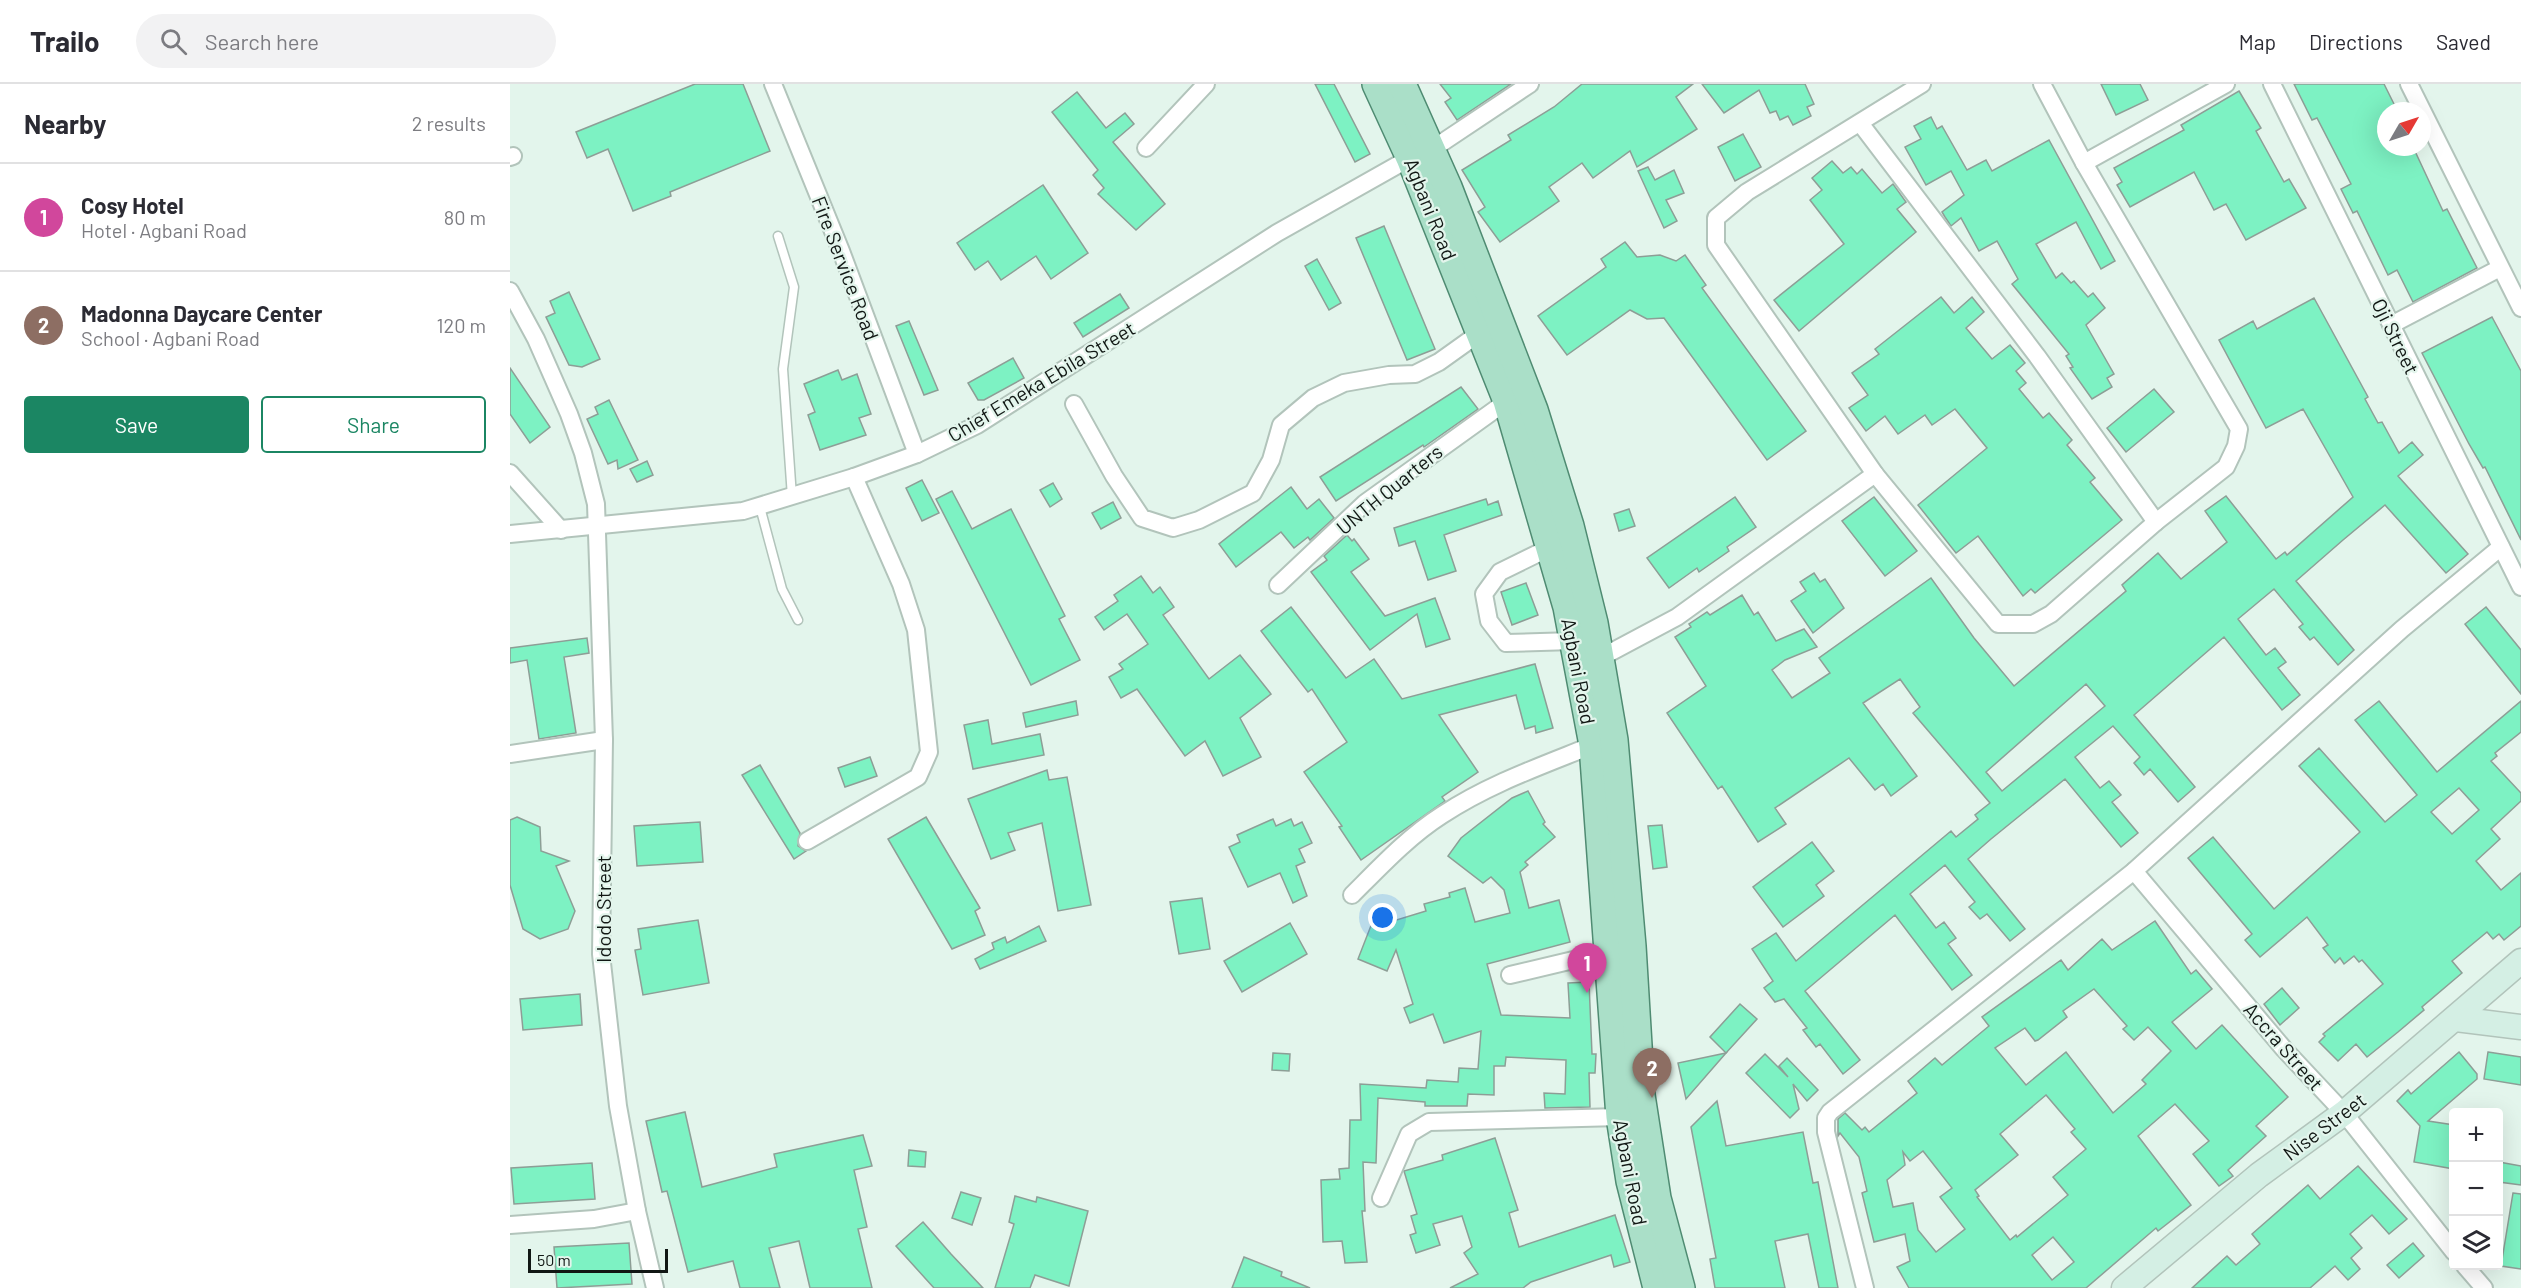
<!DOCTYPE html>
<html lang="en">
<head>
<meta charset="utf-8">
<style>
  :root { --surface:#fff; --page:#f2f2f3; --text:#2b2b33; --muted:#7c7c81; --line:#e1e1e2; --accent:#1b8663 }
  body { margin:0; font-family:Barlow,sans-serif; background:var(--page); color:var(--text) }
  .controls { position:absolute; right:18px; bottom:18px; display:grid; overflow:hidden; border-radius:6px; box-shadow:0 6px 24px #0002 }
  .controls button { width:54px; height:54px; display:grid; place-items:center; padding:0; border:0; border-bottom:2px solid var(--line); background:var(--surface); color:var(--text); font:30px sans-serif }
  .compass { position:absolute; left:1867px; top:18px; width:54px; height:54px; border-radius:50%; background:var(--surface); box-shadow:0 6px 24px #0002; rotate:51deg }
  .scale { position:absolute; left:18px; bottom:15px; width:140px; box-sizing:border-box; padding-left:6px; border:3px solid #111714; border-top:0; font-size:16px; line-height:21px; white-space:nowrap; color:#111714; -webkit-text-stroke:4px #e3f5ec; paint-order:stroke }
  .you { position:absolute; left:873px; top:834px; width:21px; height:21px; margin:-15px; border:4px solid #fff; border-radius:50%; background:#1a73e8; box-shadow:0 0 0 9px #1a73e833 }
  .badge { display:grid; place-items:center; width:39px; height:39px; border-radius:50%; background:var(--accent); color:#fff; font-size:20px; font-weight:700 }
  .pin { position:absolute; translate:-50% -50px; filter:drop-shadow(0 2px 3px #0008) }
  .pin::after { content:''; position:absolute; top:32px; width:21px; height:18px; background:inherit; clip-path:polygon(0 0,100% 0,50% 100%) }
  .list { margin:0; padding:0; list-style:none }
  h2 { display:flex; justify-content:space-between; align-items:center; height:78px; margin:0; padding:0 24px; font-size:26px }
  h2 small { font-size:20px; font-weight:400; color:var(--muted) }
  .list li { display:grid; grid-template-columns:39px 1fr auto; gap:18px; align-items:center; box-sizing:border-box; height:108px; padding:0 24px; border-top:2px solid var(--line) }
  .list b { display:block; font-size:22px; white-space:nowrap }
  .list p { margin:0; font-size:20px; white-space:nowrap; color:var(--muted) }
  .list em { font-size:20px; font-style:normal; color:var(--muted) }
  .actions { display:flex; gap:12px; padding:18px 24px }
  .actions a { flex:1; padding:14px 0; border:2px solid var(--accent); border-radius:6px; text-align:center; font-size:21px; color:var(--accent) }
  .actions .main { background:var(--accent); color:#fff }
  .icon { flex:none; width:33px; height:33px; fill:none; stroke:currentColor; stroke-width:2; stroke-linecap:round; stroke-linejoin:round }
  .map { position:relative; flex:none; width:2011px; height:1204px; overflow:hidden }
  header { display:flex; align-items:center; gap:36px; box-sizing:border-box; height:84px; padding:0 30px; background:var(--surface); border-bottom:2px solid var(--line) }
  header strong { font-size:28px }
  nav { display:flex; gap:33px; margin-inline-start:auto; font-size:21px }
  .search { width:420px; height:54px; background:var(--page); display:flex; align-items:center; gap:15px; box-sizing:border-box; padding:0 21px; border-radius:33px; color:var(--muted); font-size:22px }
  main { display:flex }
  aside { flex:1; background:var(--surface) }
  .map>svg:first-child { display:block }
</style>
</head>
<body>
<header>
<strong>Trailo</strong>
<div class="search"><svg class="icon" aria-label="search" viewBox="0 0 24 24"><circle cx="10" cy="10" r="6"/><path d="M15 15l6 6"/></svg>Search here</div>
<nav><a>Map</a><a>Directions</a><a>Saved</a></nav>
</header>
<main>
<aside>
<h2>Nearby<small>2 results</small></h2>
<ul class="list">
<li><span class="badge" style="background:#d1479c">1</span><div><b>Cosy Hotel</b><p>Hotel · Agbani Road</p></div><em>80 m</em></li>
<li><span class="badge" style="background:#8d6e63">2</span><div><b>Madonna Daycare Center</b><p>School · Agbani Road</p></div><em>120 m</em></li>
</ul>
<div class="actions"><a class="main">Save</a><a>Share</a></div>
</aside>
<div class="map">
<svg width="2011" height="1204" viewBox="0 0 2011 1204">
  <rect width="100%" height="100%" fill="#e3f5ec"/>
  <!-- building -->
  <g fill="#7df2c3" stroke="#8d9e96" stroke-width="1.5" fill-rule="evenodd">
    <polygon points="185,0 233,0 260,67 160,108 161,112 123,127 98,65 77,74 66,48"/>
    <polygon points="805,0 824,0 860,70 845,78"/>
    <polygon points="930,0 1001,0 947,36 935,18 941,14"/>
    <polygon points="1072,0 1183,0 1166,13 1187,45 1127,83 1120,67 1083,94 1072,79 1039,103 1049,117 990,158 968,128 975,123 952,86 1001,56 998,51 1044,23"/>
    <polygon points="1192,0 1295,0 1304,20 1297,23 1301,32 1283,41 1278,32 1270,36 1266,27 1260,29 1249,6 1214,29"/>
    <polygon points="1591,0 1630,0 1638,16 1606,31"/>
    <polygon points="1784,0 1874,0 1887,26 1876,27 1876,63 1903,63 1933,127 1937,125 1967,184 1903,218 1887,186 1878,191 1847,127 1843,129 1831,105 1841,100 1807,34 1802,36"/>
    <polygon points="1729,7 1751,44 1746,47 1774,98 1779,95 1796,124 1736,156 1716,120 1704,126 1684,88 1620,123 1607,101 1612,98 1604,84 1674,46 1671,41"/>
    <polygon points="567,8 596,44 615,29 624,40 603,58 655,120 626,146 588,110 594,104 583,91 588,86 542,28"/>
    <polygon points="1421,33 1427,45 1432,42 1457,86 1476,76 1482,87 1539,56 1605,177 1591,185 1566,138 1526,160 1546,194 1552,189 1561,199 1564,197 1578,213 1583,209 1595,224 1576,241 1604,290 1597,294 1602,303 1582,315 1560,284 1563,283 1556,272 1559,270 1502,200 1508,195 1487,157 1469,167 1451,134 1441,142 1435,133 1432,128 1454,111 1441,87 1416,101 1395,63 1411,55 1404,42"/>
    <polygon points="1233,50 1251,83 1225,97 1208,63"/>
    <polygon points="1322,77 1333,89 1341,83 1347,90 1352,85 1372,109 1383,100 1396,118 1387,125 1406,148 1289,247 1264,216 1334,160 1300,116 1312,106 1302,94"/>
    <polygon points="1138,83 1145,96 1164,86 1174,109 1156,116 1167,137 1154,144 1128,87"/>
    <polygon points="533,101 578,169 541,195 526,172 491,196 478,177 465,186 447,159"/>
    <polygon points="874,142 925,265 897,276 846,154"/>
    <polygon points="1115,158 1127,173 1150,171 1166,177 1175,171 1196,201 1192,204 1296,347 1257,376 1154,234 1137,235 1120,226 1057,271 1028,232 1096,183 1091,175"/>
    <polygon points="807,175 831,219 819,226 795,182"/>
    <polygon points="59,208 90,275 72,283 59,281 36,233 45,229 40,217"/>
    <polygon points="610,210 619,224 573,253 564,239"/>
    <polygon points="1431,213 1444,229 1462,213 1474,228 1456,244 1482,275 1500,261 1515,279 1506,287 1516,299 1509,305 1533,334 1539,329 1562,356 1557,361 1585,394 1580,398 1612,436 1525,509 1521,505 1513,512 1468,452 1446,469 1408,421 1477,364 1445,325 1422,341 1415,331 1388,350 1375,332 1356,347 1339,324 1358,311 1342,289 1369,270 1365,265"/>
    <path d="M1804,214l54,99 -3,2 13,24 4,-1 17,31 13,-11 11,13 -25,21 70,78 -22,19 -61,-68 -42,35 -47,41 58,69 -16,15 -24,-28 -4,3 -11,-13 4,-3 -29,-35 -36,30 28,36 9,-7 11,14 -8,6 22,27 -18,15 -58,-73 -90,78 61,72 -17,15 -28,-33 -6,6 -10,-12 6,-6 -27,-31 -38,31 25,31 9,-7 12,14 -9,7 26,31 -17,14 -56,-68 -74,60 -23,20 57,70 -15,12 -23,-27 -7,5 -11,-12 6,-5 -30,-37 -35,29 26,34 8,-6 12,16 -8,6 24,31 -20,15 -57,-75 -90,76 55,69 -17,14 -23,-30 -4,3 -13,-17 4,-2 -23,-29 -9,3 -11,-14 9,-7 -21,-32 24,-16 20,28 155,-130 5,6 22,-18 -3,-4 15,-12 -77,-90 7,-6 -20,-28 -37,24 54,73 -26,20 -8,-12 -8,6 -26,-32 -74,50 11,16 -28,18 -36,-56 -4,3 -51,-76 39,-27 -31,-49 16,-10 -2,-3 18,-12 3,3 32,-20 12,20 4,-3 18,29 28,-12 13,18 -32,13 -13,10 20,28 38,-25 -11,-15 112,-80 43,60 40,48 112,-95 -4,-6 36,-32 23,26 46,-37 -22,-31 21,-15 50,63 9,-7 2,3 66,-58 -50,-88 -37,19 -47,-88 34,-19 4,8zM1576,600l19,22 -103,85 -16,-19z"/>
    <polygon points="1982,233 2011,287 2011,456 1975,383 1973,384 1959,360 1912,269"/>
    <polygon points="399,237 428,306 414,311 386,242"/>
    <polygon points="503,274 514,294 474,316 468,316 458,299"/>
    <polygon points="0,284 40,343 20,359 0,330"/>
    <polygon points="328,286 332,296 347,290 361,330 349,334 356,351 310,366 298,331 305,328 294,300"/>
    <polygon points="951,303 968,325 914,363 913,361 826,417 810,393"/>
    <polygon points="1644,305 1664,328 1616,368 1597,344"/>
    <polygon points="99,316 128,376 108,385 107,376 98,380 77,335 88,330 85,323"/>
    <polygon points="137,377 143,391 127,398 120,385"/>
    <polygon points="412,396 429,429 412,437 396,404"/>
    <polygon points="543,399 552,415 540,423 530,406"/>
    <polygon points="781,403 797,425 809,415 824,434 800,456 798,453 784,464 771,448 726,483 709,460"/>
    <polygon points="442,407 462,445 501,425 555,532 549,535 570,576 521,601 426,415"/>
    <polygon points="1225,413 1246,443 1217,463 1219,467 1189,488 1187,484 1159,504 1137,474"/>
    <polygon points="1364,413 1407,467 1375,492 1332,437"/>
    <polygon points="976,415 978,421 988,417 992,431 934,451 946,487 918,496 905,457 889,462 884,444"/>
    <polygon points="603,418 611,434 591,445 582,429"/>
    <polygon points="1119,425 1125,442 1109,447 1104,430"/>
    <polygon points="837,451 842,457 844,455 859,475 841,488 875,532 925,514 940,555 916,563 907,530 860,566 801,488 817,476 814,472"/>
    <polygon points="1304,489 1310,498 1315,495 1334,524 1303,549 1281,517 1296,507 1290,498"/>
    <polygon points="631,492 643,509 650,503 664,523 653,531 699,595 730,571 761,610 730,634 751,673 713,692 695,657 675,672 627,605 611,614 599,593 613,585 609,580 638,560 617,530 594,546 585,533 608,517 604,511"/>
    <polygon points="1016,499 1028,531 1002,541 991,508"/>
    <polygon points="781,523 836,594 864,575 892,615 1025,580 1043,644 1026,649 1025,642 1015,645 1006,611 929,631 968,688 932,713 935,717 851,776 829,743 832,742 794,688 837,658 802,605 798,608 751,547"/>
    <polygon points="1976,523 2011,566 2011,610 1955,540"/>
    <polygon points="77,554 79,569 54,573 66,649 29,655 17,576 0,579 0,564"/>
    <polygon points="566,617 568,631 516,643 513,629"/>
    <path d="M1869,617l58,71 84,-71v31l-26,21 2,3 -6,5 30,32v8l-30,28 9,10 -24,22 25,29 20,-17v53l-17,14 -5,-6 -6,5 -6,-7 -35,29 10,12 -40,34 2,3 -26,22 -31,25 -11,-13 -18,17 -19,-19 6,-6 -2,-2 60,-50 -21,-24 -3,2 -5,-6 -10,8 -4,-6 -5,5 -12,-15 5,-3 -21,-28 -47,40 -15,-17 7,-6 -64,-76 25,-21 61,72 86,-77 -61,-66 20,-18 66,74 32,-27 -62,-75zM1949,704l20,22 -27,24 -21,-22z"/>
    <polygon points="478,636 482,660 530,650 534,671 463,685 454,641"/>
    <polygon points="360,673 367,692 335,703 328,684"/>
    <polygon points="250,681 290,749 288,762 296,767 284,775 232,691"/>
    <polygon points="537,686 539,696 557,693 581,821 548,827 532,739 498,749 505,766 481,775 458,715"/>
    <polygon points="1018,707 1035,738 1033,740 1045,753 1015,778 1018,781 1010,788 1019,824 1049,816 1060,858 977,880 991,931 1060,934 1058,899 1079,898 1082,970 1086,970 1085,989 1079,989 1080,1023 1035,1024 1034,1009 1055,1010 1056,976 996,973 995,982 984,982 984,1011 958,1010 957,1022 915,1022 915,1018 868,1014 866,1079 853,1078 855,1127 852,1127 857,1178 835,1179 832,1157 813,1158 811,1096 830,1095 829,1085 839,1084 840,1036 851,1036 850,1000 916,1004 917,996 948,998 949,984 968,985 971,947 934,959 923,930 900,939 894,924 903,920 886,866 877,887 848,875 862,839 867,842 916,827 914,820 940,813 939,809 955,804 965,838 1000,829 994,806 981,793 973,799 938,772 951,754 1002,714"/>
    <polygon points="7,733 30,743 31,767 59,777 46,782 65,827 58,845 30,855 13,845 0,801 0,736"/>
    <polygon points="416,733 470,824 465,827 475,851 442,865 378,755"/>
    <polygon points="763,735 766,742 781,735 784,742 792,738 802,759 789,765 795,778 786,782 797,812 783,819 770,789 738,803 719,763 730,758 727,751"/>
    <polygon points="190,738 193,778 127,782 124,742"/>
    <polygon points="1152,741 1157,783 1143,785 1138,742"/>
    <polygon points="1302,758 1324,787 1306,801 1314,812 1273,843 1243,803"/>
    <polygon points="692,814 700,865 669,870 660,818"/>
    <polygon points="188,836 199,899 133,911 125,866 131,865 128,845"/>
    <path d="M1645,837l36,53 5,-4 16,19 -40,33 24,27 26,-24 66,72 -32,29 10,10 -38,34 5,6 -14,10 -26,-32 16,-13 -34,-37 -37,32 53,69 -33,26 -2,-3 -70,60h-177l-12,-21 13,-6 -5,-27 -31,8 -12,-49 5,-2 -8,-34 -19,-24 -2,3v-17l7,-6 17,17 3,-3 4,5 48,-39 -9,-12 27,-23 7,7 47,-39 -7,-9 79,-57 7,10 34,-31 10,11zM1584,905l33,37 -4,3 11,11 14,-13 23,24 -29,29 4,4 -33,29 -47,-61 -40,33 -31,-37 30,-20 10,13 3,-1 29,-23 -4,-6zM1536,1011l29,34 -4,3 15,17 -33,28 15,18 -51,42 -1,-2 -6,5 -33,-43 2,-1 -4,-6 43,-35 -18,-21zM1413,1067l29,37 -12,9 25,32 -29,23 -18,-22 -5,-27 -20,4 -6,-27 18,-15 -2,-13 7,9zM1543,1153l21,25 -22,18 -20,-25z"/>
    <polygon points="780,839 797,870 732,908 714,877"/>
    <polygon points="529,842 536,857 470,885 465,875 484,865 482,859 495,853 497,859"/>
    <polygon points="1772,904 1789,924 1770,941 1754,920"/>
    <polygon points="70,910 72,941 13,946 10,915"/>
    <polygon points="1230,920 1247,935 1216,969 1200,953"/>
    <polygon points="1949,968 1967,990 1967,995 1918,1037 1944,1041 1944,1085 1904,1078 1910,1042 1887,1017 1898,1006 1901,1010"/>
    <polygon points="1978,968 2011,973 2011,1001 1974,995"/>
    <polygon points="763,969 780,970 779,987 762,986"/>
    <polygon points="1216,969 1176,1015 1168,979"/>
    <polygon points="1255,970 1278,993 1269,982 1277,974 1308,1006 1297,1017 1283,1000 1289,1025 1280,1034 1236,989"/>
    <polygon points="1207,1017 1216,1062 1293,1048 1303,1099 1308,1098 1328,1204 1309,1204 1298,1150 1265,1157 1275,1204 1205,1204 1200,1175 1206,1174 1181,1043"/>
    <polygon points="175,1028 192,1103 267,1083 264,1070 353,1051 362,1082 344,1086 357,1143 348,1145 362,1204 300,1204 289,1157 259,1164 270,1204 230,1204 223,1177 178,1188 157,1107 152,1108 136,1037"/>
    <polygon points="985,1054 1008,1126 999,1129 1009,1163 1105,1131 1120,1178 1104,1183 1101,1171 1021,1198 1013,1204 940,1204 968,1190 954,1169 962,1163 952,1132 923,1140 930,1161 906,1169 900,1151 906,1149 901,1132 907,1130 894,1087 933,1076 932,1071"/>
    <polygon points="399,1066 416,1068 415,1083 398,1082"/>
    <polygon points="1989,1078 2011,1082 2011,1101 1989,1098"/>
    <polygon points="82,1079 85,1115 4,1120 1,1084"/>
    <polygon points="1848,1082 1897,1135 1879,1150 1862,1131 1840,1150 1852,1164 1841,1174 1850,1185 1838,1196 1825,1182 1800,1204 1682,1204 1717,1172 1726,1181 1750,1160 1742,1150 1798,1101 1810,1115"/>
    <polygon points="451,1108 471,1114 462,1141 442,1134"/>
    <polygon points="2003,1109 2011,1110 2011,1185 1991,1182"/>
    <polygon points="505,1112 526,1118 527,1113 578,1127 559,1202 525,1191 520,1204 485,1204 504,1140 499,1138"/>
    <polygon points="413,1138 441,1170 473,1204 424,1204 386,1162"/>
    <polygon points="119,1159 122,1200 47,1204 44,1163"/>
    <polygon points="1903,1159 1914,1172 1889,1194 1877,1181"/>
    <polygon points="734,1173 772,1188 771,1192 800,1204 722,1204"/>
  </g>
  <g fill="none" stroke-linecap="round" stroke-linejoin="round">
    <!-- lane casing -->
    <g stroke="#b2c4bb" stroke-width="11">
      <g id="lane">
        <polyline points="268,152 284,203 273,285 282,413"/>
        <polyline points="250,423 272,505 288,536"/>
      </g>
    </g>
    <!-- street casing -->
    <g stroke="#b2c4bb" stroke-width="20">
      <g id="street">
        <polyline points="263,0 331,167 407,370"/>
        <polyline points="1412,0 1237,108 1206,134 1206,161 1365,390 1488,540 1523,540 1541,530 1646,438 1716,383 1726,362 1729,345 1574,79 1532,0"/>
        <polyline points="1762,0 2011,503"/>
        <polyline points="1899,0 2011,224"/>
        <polyline points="1350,39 1527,272 1646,438"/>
        <polyline points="636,64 696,0"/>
        <polyline points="0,73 3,72"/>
        <polyline points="1574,79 1716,0"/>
        <polyline points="0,207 26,255 59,330 73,369 86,420 94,656 91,870 108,1022 127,1127 145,1204"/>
        <polyline points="1881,241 1990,184"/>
        <polyline points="564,320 604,392 632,434 663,444 689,436 743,409 761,376 771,341 803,314 834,299 879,291 905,290 929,278 971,248"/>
        <polyline points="0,389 51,446"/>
        <polyline points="0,450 233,427 344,393 407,370 467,341 767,149 900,74 921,66 1020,0"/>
        <polyline points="1041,463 990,488 974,510 979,537 996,559 1064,557"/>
        <polyline points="768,501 855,419 997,317"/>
        <polyline points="1090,574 1167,533 1365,390"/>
        <polyline points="0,670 94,656"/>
        <polyline points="297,757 408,693 419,668 406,546 391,500 344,393"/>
        <polyline points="1624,787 1774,965 1834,1029 1944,1168"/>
        <path d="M842,811c28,-28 57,-59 90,-80 47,-31 99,-49 151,-70"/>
        <polyline points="1000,891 1097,868"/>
        <polyline points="871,1114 899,1050 919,1038 1110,1033"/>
        <polyline points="0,1141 84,1135 127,1127"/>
        <polyline points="1955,1182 1974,1204"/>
        <polyline points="1355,1204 1316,1048 1316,1034 1320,1028 1624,787 1892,545 1991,463"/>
      </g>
    </g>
    <!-- secondary casing -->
    <g stroke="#b2c4bb" stroke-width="27">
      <g id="secondary">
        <polyline points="1946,935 2011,943"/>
        <polyline points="1614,1204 1749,1091 1834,1029 2011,877"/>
      </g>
    </g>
    <!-- primary casing -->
    <g stroke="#4f8b72" stroke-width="30">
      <g id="primary">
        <polyline points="866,0 900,74 997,317 1057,523 1083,661 1110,1033 1120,1097 1147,1204"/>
        <polyline points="892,0 938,103 1024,326 1060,442 1084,539 1104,656 1122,862 1131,1011 1147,1114 1171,1204"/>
      </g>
    </g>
    <!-- lane -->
    <use href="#lane" stroke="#fff" stroke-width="8"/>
    <!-- street -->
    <use href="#street" stroke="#fff" stroke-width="16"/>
    <!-- secondary -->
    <use href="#secondary" stroke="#d4efe4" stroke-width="24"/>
    <!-- primary -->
    <use href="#primary" stroke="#aadfc8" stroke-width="27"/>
  </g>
  <g text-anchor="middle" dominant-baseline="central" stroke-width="4.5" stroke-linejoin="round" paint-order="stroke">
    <!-- street labels -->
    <g font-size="20" fill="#111714" stroke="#e3f5ec">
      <text transform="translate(921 125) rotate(68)">Agbani Road</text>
      <text transform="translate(336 184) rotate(69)">Fire Service Road</text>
      <text transform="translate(1886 252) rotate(64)">Oji Street</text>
      <text transform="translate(531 297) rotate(-31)">Chief Emeka Ebila Street</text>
      <text transform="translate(879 405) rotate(-39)">UNTH Quarters</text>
      <text transform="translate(1069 587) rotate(79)">Agbani Road</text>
      <text transform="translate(93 825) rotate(-90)">Idodo Street</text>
      <text transform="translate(1774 962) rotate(49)">Accra Street</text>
      <text transform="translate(1814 1042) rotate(-37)">Nise Street</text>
      <text transform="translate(1121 1088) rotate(79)">Agbani Road</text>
    </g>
  </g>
</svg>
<div class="controls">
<button>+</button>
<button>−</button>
<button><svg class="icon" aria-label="layers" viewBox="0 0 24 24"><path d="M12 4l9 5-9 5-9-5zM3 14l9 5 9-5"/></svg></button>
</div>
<svg class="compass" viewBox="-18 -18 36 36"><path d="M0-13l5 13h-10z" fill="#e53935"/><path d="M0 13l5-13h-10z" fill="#7c7c81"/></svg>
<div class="scale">50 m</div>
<div class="you"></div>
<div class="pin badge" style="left:1077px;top:909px;background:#d1479c">1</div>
<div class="pin badge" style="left:1142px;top:1014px;background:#8d6e63">2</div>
</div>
</main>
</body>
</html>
